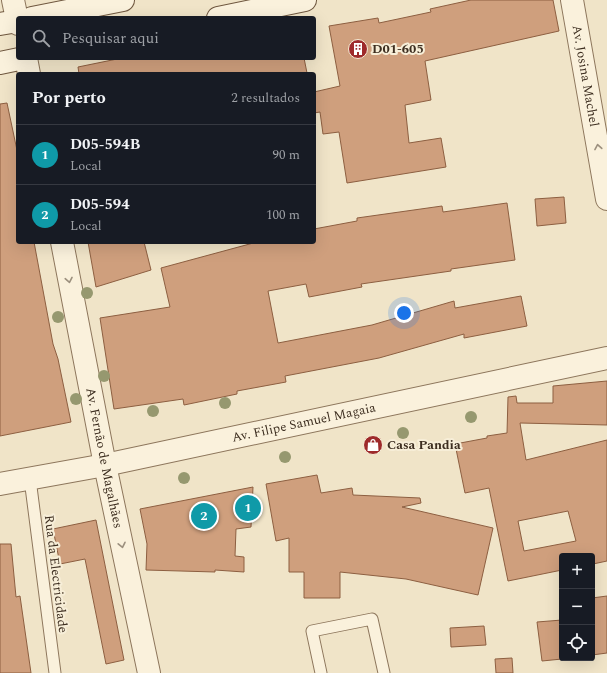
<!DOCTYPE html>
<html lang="pt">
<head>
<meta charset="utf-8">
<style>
  :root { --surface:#171b24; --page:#20242c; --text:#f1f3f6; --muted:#9ea1a6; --line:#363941; --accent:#2563eb }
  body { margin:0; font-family:Spectral,serif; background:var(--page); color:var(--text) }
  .controls { position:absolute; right:12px; bottom:12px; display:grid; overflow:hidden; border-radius:4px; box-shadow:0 4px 16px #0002 }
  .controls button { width:36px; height:36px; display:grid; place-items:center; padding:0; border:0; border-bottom:1px solid var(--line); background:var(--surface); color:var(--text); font:20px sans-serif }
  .you { position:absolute; left:404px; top:313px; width:14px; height:14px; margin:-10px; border:3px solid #fff; border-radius:50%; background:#1a73e8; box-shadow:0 0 0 6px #1a73e833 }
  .badge { display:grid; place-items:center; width:26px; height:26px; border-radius:50%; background:var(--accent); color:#fff; font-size:13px; font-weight:700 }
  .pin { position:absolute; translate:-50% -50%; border:2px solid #fff; box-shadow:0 1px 4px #0006 }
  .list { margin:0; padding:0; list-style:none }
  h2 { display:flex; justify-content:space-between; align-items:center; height:52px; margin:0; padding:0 16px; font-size:17px }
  h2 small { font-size:13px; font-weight:400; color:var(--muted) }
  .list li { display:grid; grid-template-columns:26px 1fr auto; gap:12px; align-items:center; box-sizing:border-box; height:60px; padding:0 16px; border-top:1px solid var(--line) }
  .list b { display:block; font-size:15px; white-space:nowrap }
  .list p { margin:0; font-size:13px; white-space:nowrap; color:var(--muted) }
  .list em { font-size:13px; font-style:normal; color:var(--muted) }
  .icon { flex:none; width:22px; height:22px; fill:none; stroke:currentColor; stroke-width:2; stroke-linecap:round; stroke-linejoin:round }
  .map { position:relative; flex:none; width:607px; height:673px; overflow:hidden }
  .search { position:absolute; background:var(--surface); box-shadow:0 4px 16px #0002; left:16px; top:16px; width:300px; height:44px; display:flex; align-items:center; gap:10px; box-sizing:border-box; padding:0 14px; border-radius:4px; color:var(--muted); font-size:15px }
  .panel { position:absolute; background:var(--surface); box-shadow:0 4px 16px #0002; left:16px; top:72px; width:300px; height:172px; border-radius:4px }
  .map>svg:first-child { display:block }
</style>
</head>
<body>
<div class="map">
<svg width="607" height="673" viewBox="0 0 607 673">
  <rect width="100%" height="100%" fill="#f0e4c8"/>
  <!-- building -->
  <g fill="#cf9f7d" stroke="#8d5f41" fill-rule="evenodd">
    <polygon points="471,0 553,0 559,31 425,61 431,100 405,105 409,143 441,138 446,167 347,183 339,132 323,134 320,112 314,113 314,92 340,86 329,26 378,18 379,23 431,12 430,9"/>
    <polygon points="122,58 304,58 307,73 297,74 79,74 78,67"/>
    <polygon points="7,103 18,155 18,242 34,242 53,344 58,359 71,422 0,436 0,104"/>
    <polygon points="564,197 566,223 537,226 535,199"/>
    <polygon points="507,203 515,260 451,269 451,271 361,284 362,287 309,297 306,284 268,291 278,343 372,325 454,301 455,308 521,296 527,326 464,338 464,334 379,358 285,376 286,382 237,391 237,394 184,405 183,399 114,409 100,318 170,307 161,268 257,242 314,242 314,229 357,221 357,218 442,206 443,212"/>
    <polygon points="88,242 144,242 151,270 96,287"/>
    <path d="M607,381v44l-87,-2 6,37 81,-20v121l-14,3 -1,-8h-30v14l-54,11 -19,-93 -24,5 -10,-49 32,-6v-2l20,-3 1,-36 8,-1 1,7h36v-17zM568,511l8,30 -52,10 -6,-30z"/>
    <polygon points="317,475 321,493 352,488 353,495 420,498 421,503 402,507 493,528 478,595 406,579 340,572 340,598 304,598 304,572 289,572 289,538 276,541 266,484"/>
    <polygon points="253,487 251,527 236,529 235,556 244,557 244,572 215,570 215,572 146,570 147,544 140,509"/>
    <polygon points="96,520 124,660 106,664 85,559 60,564 53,529"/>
    <polygon points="0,544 11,544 16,597 20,596 31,673 0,673"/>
    <polygon points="607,596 607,653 592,655 592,598"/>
    <polygon points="562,620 562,659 542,661 537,622"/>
    <polygon points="484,626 486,645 451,647 450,628"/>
    <polygon points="512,658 513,673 496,673 495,659"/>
  </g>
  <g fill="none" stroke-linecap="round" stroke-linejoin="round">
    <!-- lane casing -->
    <g stroke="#8d765c" stroke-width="13">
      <g id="lane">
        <polyline points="30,479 55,673"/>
        <polyline points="321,673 312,631 372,619 384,673"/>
      </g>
    </g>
    <!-- street casing -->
    <g stroke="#8d765c" stroke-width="24">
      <g id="street">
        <polyline points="13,0 18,24"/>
        <path id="s1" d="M572,0l35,199"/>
        <polyline points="26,58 29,74"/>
        <path id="s2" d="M62,242l43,223 44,208"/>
        <path id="s3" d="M0,484l105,-19 502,-107"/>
      </g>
    </g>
    <!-- secondary casing -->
    <g stroke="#6f573f" stroke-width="24">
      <g id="secondary">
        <polyline points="32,18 123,0"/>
        <polyline points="218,18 305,0"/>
        <polyline points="0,24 18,21"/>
        <polyline points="0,63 24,58"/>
      </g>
    </g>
    <!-- lane -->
    <use href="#lane" stroke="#faf1dc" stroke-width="11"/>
    <!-- street -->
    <use href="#street" stroke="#faf1dc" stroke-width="22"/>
    <!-- secondary -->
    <use href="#secondary" stroke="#faf1dc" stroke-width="22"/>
  </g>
  <!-- trees -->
  <g fill="#96986f">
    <circle cx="87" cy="293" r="6"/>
    <circle cx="58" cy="317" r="6"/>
    <circle cx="104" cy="376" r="6"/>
    <circle cx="76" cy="399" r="6"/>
    <circle cx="225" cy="403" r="6"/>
    <circle cx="153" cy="411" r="6"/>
    <circle cx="471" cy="417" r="6"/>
    <circle cx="403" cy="433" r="6"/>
    <circle cx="285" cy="457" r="6"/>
    <circle cx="184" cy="478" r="6"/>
  </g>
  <!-- one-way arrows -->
  <defs><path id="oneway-chevron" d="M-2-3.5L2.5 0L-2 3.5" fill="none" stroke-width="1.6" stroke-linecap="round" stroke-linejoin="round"/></defs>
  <g stroke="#9c907e">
    <use href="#oneway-chevron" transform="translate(598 147) rotate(-100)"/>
    <use href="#oneway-chevron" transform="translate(69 280) rotate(79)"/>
    <use href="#oneway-chevron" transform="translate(122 545) rotate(78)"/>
  </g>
  <!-- icons -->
  <defs>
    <g id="building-disc" transform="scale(1)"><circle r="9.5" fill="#9e2a2b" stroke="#f7eed8"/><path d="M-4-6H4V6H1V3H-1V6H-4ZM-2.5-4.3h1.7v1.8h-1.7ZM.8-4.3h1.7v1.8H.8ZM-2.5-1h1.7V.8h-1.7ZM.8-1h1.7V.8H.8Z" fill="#fff"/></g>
    <g id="shop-disc" transform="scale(1)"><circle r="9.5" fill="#9e2a2b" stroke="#f7eed8"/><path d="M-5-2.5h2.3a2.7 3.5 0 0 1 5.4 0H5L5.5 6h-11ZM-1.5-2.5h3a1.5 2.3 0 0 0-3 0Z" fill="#fff"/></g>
  </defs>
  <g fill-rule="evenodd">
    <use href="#building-disc" x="358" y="49"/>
    <use href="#shop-disc" x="373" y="445"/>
  </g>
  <g text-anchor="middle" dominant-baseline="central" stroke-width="4" stroke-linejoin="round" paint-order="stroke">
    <!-- poi labels -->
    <g font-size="13" font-weight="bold" fill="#3d2e20" stroke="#f7eed8" text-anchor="start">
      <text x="372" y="49">D01-605</text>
      <text x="387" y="445">Casa Pandia</text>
    </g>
    <!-- street labels -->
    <g font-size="13" fill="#3d2e20" stroke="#f7eed8">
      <text stroke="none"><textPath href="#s1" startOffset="77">Av. Josina Machel</textPath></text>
      <text stroke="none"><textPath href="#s3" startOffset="310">Av. Filipe Samuel Magaia</textPath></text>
      <text stroke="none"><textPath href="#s2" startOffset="220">Av. Fernão de Magalhães</textPath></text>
      <text transform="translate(56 574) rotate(83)">Rua da Electricidade</text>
    </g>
  </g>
</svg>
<div class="controls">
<button>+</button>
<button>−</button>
<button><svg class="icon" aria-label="locate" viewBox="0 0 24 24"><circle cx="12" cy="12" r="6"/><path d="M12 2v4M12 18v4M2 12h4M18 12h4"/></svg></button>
</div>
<div class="you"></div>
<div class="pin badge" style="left:248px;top:508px;background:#0f9aa8">1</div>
<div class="pin badge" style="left:204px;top:516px;background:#0f9aa8">2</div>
<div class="search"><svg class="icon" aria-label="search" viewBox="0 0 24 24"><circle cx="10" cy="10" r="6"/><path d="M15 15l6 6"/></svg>Pesquisar aqui</div>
<section class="panel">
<h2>Por perto<small>2 resultados</small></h2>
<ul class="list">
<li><span class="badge" style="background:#0f9aa8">1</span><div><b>D05-594B</b><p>Local</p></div><em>90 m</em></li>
<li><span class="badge" style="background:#0f9aa8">2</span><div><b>D05-594</b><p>Local</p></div><em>100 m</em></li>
</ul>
</section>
</div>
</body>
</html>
